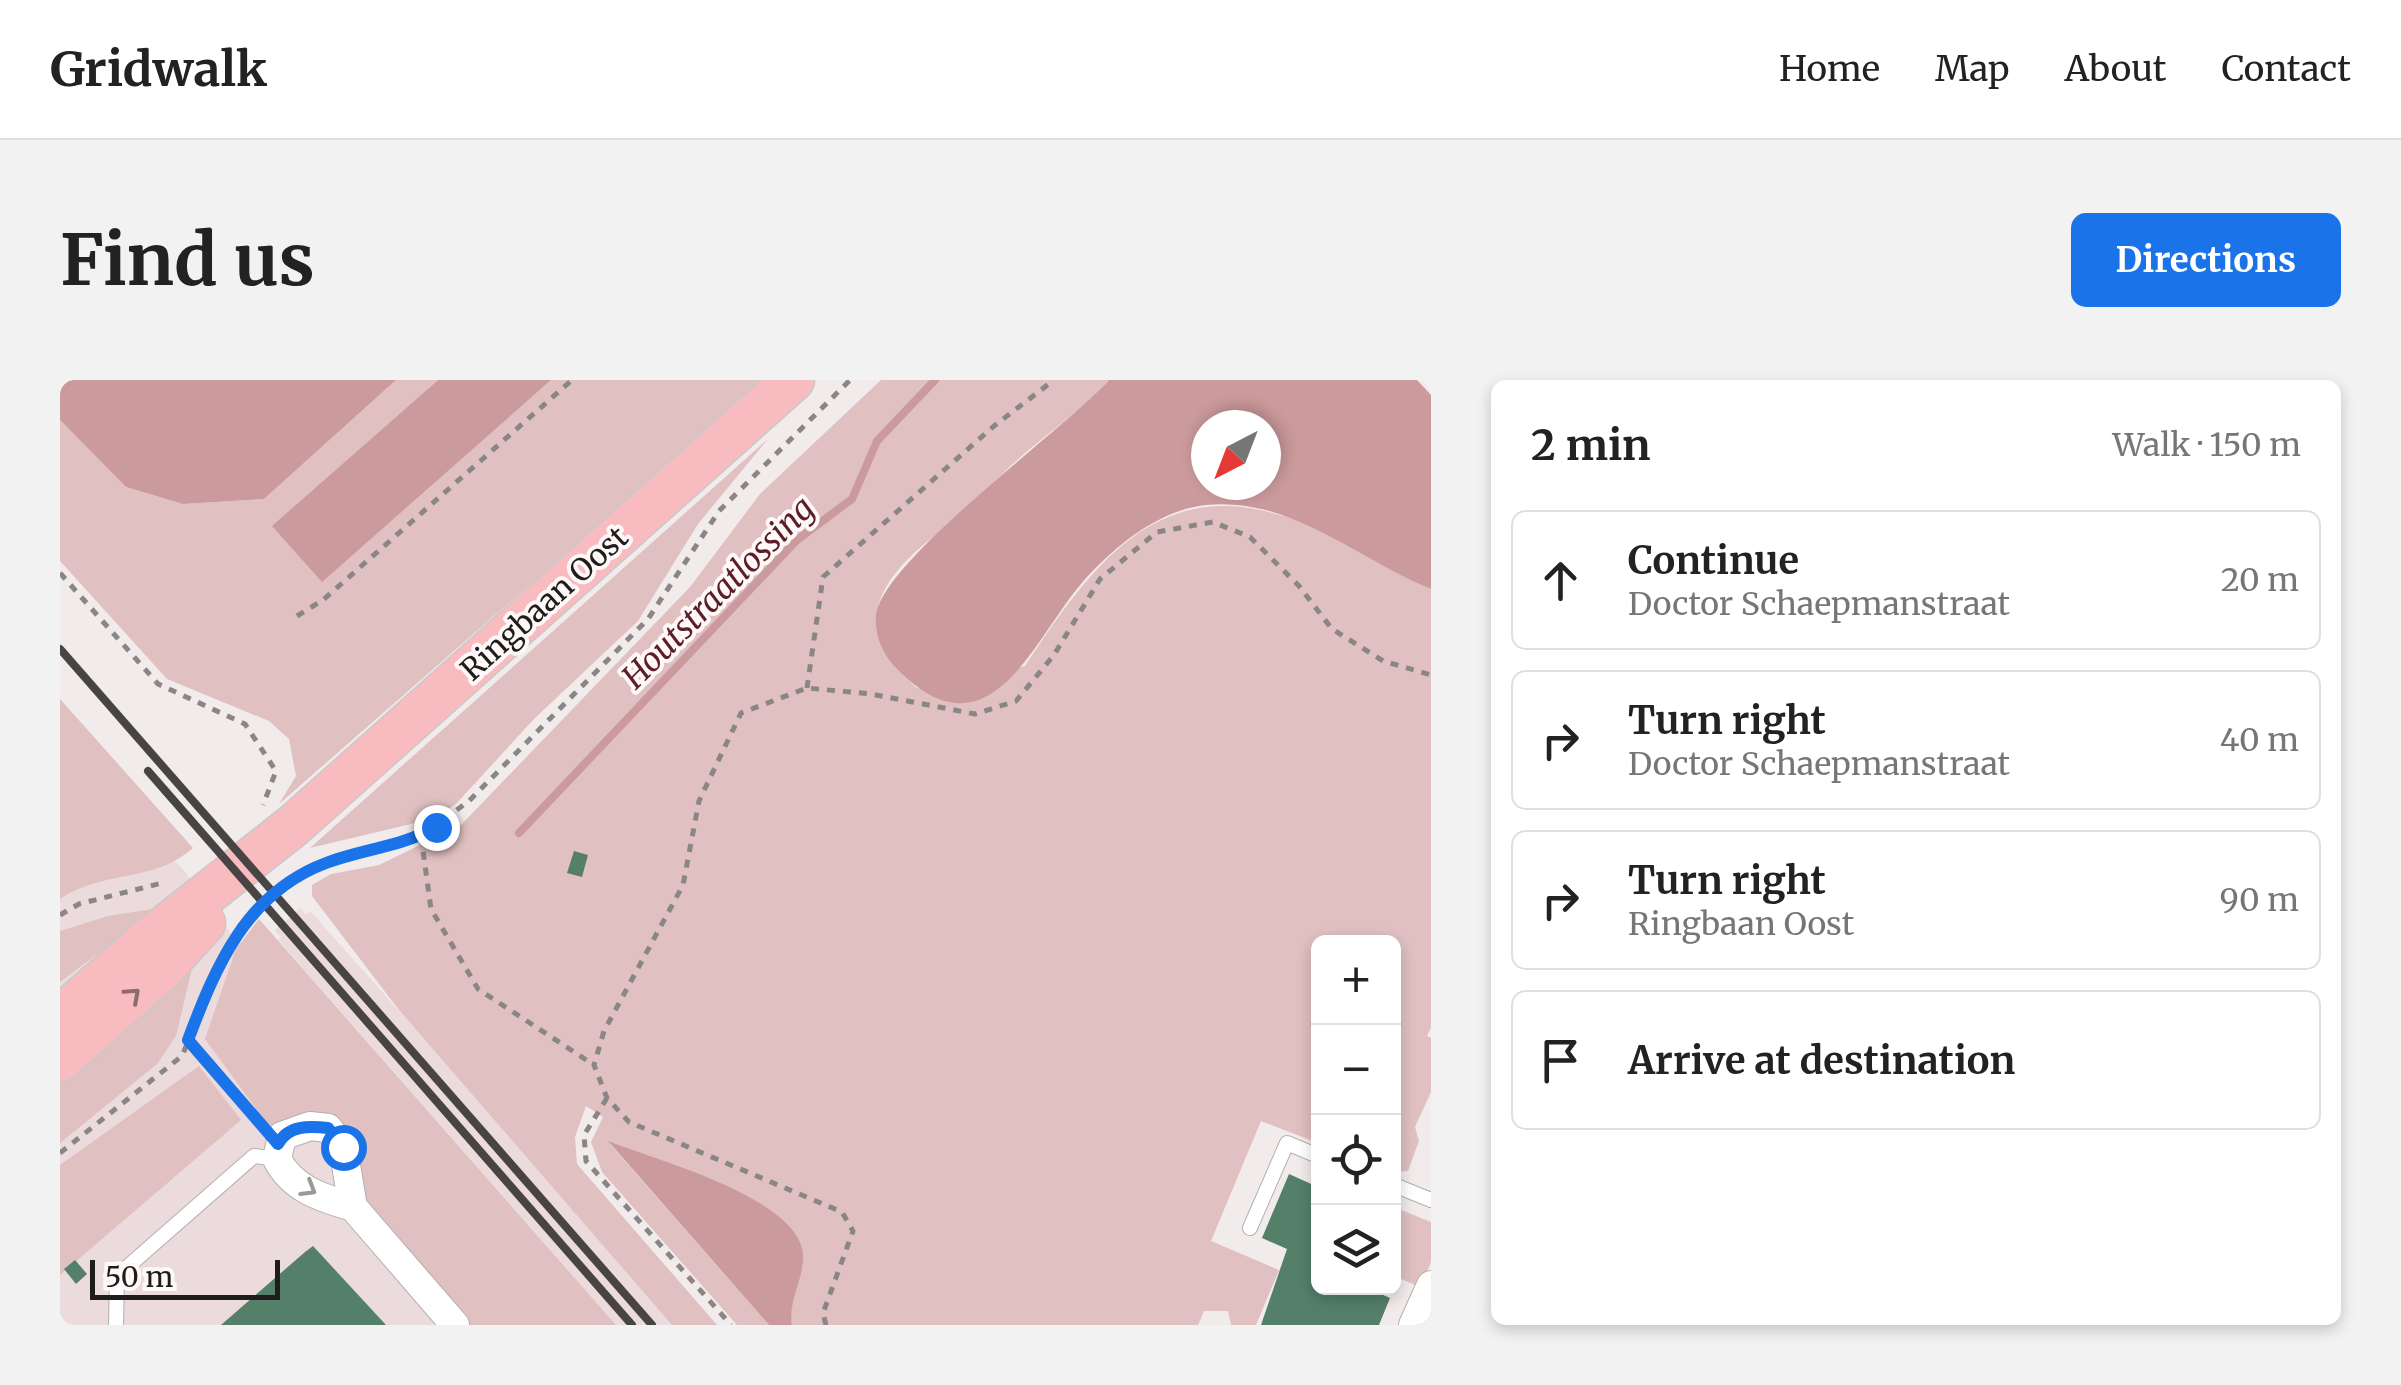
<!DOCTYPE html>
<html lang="en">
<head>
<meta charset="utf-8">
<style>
  :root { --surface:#fff; --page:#f2f2f2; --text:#222; --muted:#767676; --line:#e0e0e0; --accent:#1a73e8 }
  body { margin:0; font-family:Merriweather,serif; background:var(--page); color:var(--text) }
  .controls { position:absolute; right:30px; bottom:30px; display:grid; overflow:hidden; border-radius:15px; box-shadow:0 5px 15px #0003 }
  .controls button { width:90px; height:90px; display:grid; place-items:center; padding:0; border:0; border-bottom:2px solid var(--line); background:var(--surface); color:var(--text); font:50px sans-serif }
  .compass { position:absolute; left:1131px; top:30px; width:90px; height:90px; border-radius:50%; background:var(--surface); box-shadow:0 5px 15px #0003; rotate:222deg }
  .scale { position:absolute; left:30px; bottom:25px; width:190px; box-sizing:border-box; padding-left:10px; border:5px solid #1f1c1c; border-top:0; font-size:28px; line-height:35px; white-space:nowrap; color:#1f1c1c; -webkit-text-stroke:8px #fef8f8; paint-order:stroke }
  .stop { position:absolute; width:30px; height:30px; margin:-22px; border:8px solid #1a73e8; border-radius:50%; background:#fff }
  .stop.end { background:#1a73e8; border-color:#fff; box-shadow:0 2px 10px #0008 }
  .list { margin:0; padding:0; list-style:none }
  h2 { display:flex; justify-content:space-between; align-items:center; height:130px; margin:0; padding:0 40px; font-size:42px }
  h2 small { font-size:32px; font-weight:400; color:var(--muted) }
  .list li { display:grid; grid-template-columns:65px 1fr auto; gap:30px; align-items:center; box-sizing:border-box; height:140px; margin:0 20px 20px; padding:0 20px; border:2px solid var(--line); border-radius:15px }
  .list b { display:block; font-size:38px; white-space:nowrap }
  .list p { margin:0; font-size:32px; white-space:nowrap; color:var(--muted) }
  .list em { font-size:32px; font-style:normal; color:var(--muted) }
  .icon { flex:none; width:55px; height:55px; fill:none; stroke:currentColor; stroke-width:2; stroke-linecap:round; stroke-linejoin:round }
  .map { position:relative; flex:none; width:1371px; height:945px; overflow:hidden; border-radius:15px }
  header { display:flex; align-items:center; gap:60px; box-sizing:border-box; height:140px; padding:0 50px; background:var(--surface); border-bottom:2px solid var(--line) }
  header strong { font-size:48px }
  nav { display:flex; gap:55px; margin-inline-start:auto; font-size:35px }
  .intro { display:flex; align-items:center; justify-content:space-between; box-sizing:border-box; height:240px; padding:0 60px }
  h1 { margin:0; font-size:70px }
  .button { padding:25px 45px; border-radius:15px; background:var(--accent); color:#fff; font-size:35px; font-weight:700 }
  main { display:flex; gap:60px; padding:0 60px }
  aside { flex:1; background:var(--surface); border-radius:15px; box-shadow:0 5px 15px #0003 }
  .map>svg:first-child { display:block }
</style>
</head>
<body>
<header>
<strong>Gridwalk</strong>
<nav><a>Home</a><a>Map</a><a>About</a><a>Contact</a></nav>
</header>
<div class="intro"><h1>Find us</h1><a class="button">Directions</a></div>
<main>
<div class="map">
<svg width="1371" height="945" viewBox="0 0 1371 945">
  <rect width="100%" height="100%" fill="#f2ebeb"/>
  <!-- built -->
  <g fill="#ebdbdc">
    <polygon points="0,373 122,488 464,945 0,945"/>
    <polygon points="241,528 245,534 251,532 448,753 612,945 556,945 218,560 221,557 215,550"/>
  </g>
  <!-- green -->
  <g fill="#e0c0c1">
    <polygon points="336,0 378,0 213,146 262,201 491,0 704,0 219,424 236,396 229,359 209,341 107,299 0,181 0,40 66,107 123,124 204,119"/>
    <path d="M821,0h228c-28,31 -62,53 -93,81 -15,13 -28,29 -43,43 -33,31 -86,59 -96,107 -7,34 17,56 40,77l108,-22c77,-117 146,-205 297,-135 37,17 70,42 109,58v438l-4,9 4,2v54l-16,35 4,14 -11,30 -14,1v-230h-76v201l-57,-22 -50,120 68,29 -23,55h-25l-3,-14h-24l-6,14h-406l-2,-12 13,-49 -193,-120 159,181h-32l-135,-153 -11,-30 12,-25 -17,-11 -11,31 2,27 140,161h-45l-273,-315 -87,-114v-11l19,-11 48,-9 82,-40 229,-238 70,-93z"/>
    <polygon points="708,59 638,144 578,241 474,339 396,424 372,439 250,468"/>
    <path d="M0,319l133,149c-39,35 -91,22 -133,51z"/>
    <polygon points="99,528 0,602 0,551 48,536"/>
    <polygon points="199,539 556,945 409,945 317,838 256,743 208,745 145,659 176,569"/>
    <polygon points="134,580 116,656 97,684 0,763 0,699"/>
    <polygon points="139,686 181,740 0,895 0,785"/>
    <polygon points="1334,827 1371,842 1371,882 1360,907 1334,896"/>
  </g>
  <!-- water -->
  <g fill="#cb9a9c" fill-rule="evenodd">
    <polygon points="0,0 336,0 204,119 123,124 66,107 0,40"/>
    <polygon points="378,0 491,0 262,202 212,146"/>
    <path d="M1049,0h308l14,15v194c-72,-29 -141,-93 -225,-84 -48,5 -94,43 -125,79 -48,56 -90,174 -179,90 -17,-16 -28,-34 -26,-59 6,-54 189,-186 233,-235zM1206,45v60h-60v-60z"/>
    <path d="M548,761c48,19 180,54 194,107 6,26 -15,51 -10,77h-23z"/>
  </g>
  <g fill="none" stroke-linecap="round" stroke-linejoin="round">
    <!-- stream -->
    <polyline stroke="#cb9a9c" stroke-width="8" points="459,453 737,160 792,119 817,61 875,0"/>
  </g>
  <!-- building -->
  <g fill="#54806a">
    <polygon points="514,471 528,475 522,497 507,493"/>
    <polygon points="1229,794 1258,807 1258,908 1315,908 1314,911 1330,918 1319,945 1201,945 1227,869 1202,858"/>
    <polygon points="253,866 326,945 161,945 245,872"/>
    <polygon points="15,880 27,894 16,904 4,889"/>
  </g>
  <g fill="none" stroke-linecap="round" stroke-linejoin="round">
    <!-- lane casing -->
    <g stroke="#b6afaf" stroke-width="16">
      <g id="lane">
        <polyline points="1334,805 1371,820"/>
        <polyline points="1190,848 1227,763 1258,776"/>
        <polyline points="56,945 57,896 194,776 217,779"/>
      </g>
    </g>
    <!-- street casing -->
    <g stroke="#b6afaf" stroke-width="30">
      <g id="street">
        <path d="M293,827c-31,-9 -61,-18 -76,-48l5,-23 28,-10 18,2 15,19 10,60 102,118"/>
        <polyline points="1353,945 1371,905"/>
      </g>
    </g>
    <!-- primary casing -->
    <g stroke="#c9c9c9" stroke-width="45">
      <g id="primary">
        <polyline points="0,637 87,561 234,445 733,0"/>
        <polyline points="0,680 102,589 144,543"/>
      </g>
    </g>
    <!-- path -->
    <g stroke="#8b8686" stroke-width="5" stroke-dasharray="8 8" stroke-linecap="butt">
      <polyline points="0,193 98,304 185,344 216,391 203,425"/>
      <polyline points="237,236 263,220 512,0"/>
      <polyline points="747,308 763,197 934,46 994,0"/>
      <polyline points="361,456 371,529 418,609 534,685"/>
      <polyline points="0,535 19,524 106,502"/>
      <polyline points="178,551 183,541 239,496 267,482 361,456 409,421 588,239 659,131 790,0"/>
      <polyline points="128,660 199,743"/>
      <polyline points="547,718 524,755 526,781 671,945"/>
      <polyline points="0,773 122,676 167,569"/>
      <polyline points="766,945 763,933 793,851 782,832 569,742 547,718 534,685 544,651 623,505 639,421 681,333 747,308 811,314 915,334 956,321 994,275 1040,199 1097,152 1153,142 1190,157 1239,206 1272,249 1323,281 1371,295"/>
    </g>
    <!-- lane -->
    <use href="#lane" stroke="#fff" stroke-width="14"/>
    <!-- street -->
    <use href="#street" stroke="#fff" stroke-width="28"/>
    <!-- primary -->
    <use href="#primary" stroke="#f8bbbf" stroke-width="42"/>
    <!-- rail -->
    <g stroke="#484444" stroke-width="8">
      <polyline points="0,269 592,945"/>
      <polyline points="88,391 572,945"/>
    </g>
  </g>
  <!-- one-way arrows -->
  <defs><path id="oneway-chevron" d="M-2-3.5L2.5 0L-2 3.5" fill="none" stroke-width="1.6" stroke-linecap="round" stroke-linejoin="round" transform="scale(2.5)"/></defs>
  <use stroke="#8c6c6e" href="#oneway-chevron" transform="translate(73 615) rotate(-42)"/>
  <use stroke="#9a9999" href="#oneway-chevron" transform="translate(249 809) rotate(31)"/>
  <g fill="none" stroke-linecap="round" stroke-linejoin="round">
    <!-- route -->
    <path stroke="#1a73e8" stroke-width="12" d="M283,767l-15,-19c-19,-2 -40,-3 -50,16l-90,-104c28,-74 58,-147 138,-177 37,-14 75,-16 110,-36"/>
  </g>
  <g text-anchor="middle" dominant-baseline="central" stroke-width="8" stroke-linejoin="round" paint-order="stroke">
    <!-- street labels -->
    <g font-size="30" fill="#1f1c1c" stroke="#fef8f8">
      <text transform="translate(484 223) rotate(-42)">Ringbaan Oost</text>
    </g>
    <!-- water labels -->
    <g font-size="32" font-style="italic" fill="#5b1e26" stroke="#fef8f8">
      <text transform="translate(658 213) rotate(-45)">Houtstraatlossing</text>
    </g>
  </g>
</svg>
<div class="controls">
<button>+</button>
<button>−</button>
<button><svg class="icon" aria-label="locate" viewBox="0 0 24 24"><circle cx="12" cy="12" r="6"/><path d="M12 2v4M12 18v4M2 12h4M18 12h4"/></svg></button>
<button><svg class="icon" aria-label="layers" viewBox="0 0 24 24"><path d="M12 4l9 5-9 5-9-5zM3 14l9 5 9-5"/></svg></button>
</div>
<svg class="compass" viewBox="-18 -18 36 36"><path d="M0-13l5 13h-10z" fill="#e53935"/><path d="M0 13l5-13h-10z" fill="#767676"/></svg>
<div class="scale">50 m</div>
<div class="stop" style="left:283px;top:767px"></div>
<div class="stop end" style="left:376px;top:447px"></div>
</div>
<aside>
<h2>2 min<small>Walk · 150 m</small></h2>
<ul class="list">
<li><svg class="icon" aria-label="ahead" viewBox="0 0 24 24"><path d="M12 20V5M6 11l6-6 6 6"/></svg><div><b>Continue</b><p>Doctor Schaepmanstraat</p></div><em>20 m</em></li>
<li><svg class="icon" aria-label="right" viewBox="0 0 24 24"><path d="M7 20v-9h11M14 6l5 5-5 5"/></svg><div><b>Turn right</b><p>Doctor Schaepmanstraat</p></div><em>40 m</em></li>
<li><svg class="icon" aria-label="right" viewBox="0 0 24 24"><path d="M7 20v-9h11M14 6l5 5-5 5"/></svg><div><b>Turn right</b><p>Ringbaan Oost</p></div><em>90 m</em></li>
<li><svg class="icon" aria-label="arrive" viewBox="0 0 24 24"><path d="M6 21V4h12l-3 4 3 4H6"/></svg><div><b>Arrive at destination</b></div></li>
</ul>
</aside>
</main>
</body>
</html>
